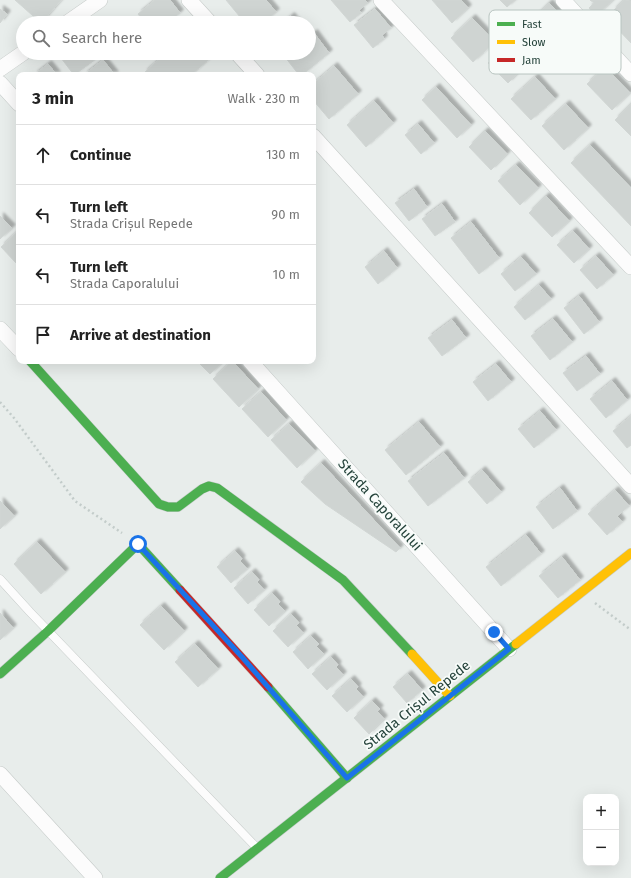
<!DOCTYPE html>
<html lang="en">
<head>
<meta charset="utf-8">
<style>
  :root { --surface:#fff; --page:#f6f6f6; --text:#222; --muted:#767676; --line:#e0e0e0 }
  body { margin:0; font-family:"Fira Sans",sans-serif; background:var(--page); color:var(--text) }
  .controls { position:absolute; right:12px; bottom:12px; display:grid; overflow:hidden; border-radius:8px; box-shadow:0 4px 16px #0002 }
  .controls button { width:36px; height:36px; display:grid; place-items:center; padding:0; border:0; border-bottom:1px solid var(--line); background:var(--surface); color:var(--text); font:20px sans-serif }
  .stop { position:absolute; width:12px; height:12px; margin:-9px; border:3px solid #1a73e8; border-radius:50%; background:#fff }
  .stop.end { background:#1a73e8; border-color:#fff; box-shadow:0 1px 4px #0008 }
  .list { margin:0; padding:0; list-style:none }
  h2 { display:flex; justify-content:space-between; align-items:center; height:52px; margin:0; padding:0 16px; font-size:17px }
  h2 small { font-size:13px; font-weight:400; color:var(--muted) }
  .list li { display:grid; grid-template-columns:26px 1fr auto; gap:12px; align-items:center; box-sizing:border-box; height:60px; padding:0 16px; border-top:1px solid var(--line) }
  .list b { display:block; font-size:15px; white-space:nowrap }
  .list p { margin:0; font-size:13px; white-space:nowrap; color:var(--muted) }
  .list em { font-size:13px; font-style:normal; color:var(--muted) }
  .icon { flex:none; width:22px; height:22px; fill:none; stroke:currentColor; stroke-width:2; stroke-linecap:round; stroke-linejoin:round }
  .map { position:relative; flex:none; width:631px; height:878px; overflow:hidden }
  .search { position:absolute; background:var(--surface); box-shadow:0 4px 16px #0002; left:16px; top:16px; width:300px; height:44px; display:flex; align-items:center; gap:10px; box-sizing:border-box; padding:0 14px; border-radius:22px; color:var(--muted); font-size:15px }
  .panel { position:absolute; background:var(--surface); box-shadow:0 4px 16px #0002; left:16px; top:72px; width:300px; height:292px; border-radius:8px }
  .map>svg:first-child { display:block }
</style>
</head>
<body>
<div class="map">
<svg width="631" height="878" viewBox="0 0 631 878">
  <defs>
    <filter id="shadow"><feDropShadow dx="3.5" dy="-3.5" stdDeviation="1" flood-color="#0004"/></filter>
  </defs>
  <rect width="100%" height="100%" fill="#e8edeb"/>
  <!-- building -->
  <g fill="#cfd4d2" stroke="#d1d6d4" filter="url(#shadow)">
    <polygon points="15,0 61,0 41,23"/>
    <polygon points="155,0 170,0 180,13 167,23 145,23 138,14"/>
    <polygon points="226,0 266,0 276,12 263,23 245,23"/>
    <polygon points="331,0 365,0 368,3 359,10 361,13 350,22"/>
    <polygon points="432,0 461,0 468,8 452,23"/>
    <polygon points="500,0 515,0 507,7"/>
    <polygon points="590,0 613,0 596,16 589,8 594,3"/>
    <polygon points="624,0 631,1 631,43 608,19 615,13 613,11"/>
    <polygon points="549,3 571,26 548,48 526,26"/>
    <polygon points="0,9 7,14 0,23"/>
    <polygon points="375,9 391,28 382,35 384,39 373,48 354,25"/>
    <polygon points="291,16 297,23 283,23"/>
    <polygon points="472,18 495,42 473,62 451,38"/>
    <polygon points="314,33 329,53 302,75 299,75 285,57 290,53 309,53 309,37"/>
    <polygon points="508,43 528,63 508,83 488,63"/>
    <polygon points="67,53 91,53 96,59 74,75 61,58"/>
    <polygon points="166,53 214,53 215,54 191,75 146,75 144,73"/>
    <polygon points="103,60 115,75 84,75"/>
    <polygon points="48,64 57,75 34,75"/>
    <polygon points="334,66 358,94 329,119 313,100 313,84"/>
    <polygon points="605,67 630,93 612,110 587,84"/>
    <polygon points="535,77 555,99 531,120 511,99"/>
    <polygon points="436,87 471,125 457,138 422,100"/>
    <polygon points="374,101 393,123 366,147 347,125"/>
    <polygon points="566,104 588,128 564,150 542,126"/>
    <polygon points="631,104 631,136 615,120"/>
    <polygon points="418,124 434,143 421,154 405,135"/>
    <polygon points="485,131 507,154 491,170 469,147"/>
    <polygon points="590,145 631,188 631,226 571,163"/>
    <polygon points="516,165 538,188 520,205 498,181"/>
    <polygon points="414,189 427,207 409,221 395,203"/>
    <polygon points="546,196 569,221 552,237 529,213"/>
    <polygon points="442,204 455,222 435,236 422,219"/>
    <polygon points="0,216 12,228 0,239"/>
    <polygon points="471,222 499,258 479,274 451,238"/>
    <polygon points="573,231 589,249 574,263 557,245"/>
    <polygon points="16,233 19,236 19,261 16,263 1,247"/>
    <polygon points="384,251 397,268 378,284 365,267"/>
    <polygon points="596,256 613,275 597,289 580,270"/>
    <polygon points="521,257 536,274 515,291 501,274"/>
    <polygon points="539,285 551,299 525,320 514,307"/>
    <polygon points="579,296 599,322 584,334 564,308"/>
    <polygon points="553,319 572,342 550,360 531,336"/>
    <polygon points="452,320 466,338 442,356 428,338"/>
    <polygon points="586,356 600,374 577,391 563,373"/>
    <polygon points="197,361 224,361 210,374"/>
    <polygon points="232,361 258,389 239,407 213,379"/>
    <polygon points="496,364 511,382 488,401 473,382"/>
    <polygon points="612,381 627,400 606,418 590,399"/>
    <polygon points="261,392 286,420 268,437 242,409"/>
    <polygon points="540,411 556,430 534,448 518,429"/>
    <polygon points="631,416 631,445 627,448 613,431"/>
    <polygon points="419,422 440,447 406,475 385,450"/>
    <polygon points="289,424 315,451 297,468 271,440"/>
    <polygon points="444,453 464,478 428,506 408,481"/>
    <polygon points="321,463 400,548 396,552 325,504 301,482"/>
    <polygon points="482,470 501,492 487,504 468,482"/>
    <polygon points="560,488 577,511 553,529 536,507"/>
    <polygon points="615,490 629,506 617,516 622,522 607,535 588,514"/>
    <polygon points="0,501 14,516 0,529"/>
    <polygon points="526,535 541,554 501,586 486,567"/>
    <polygon points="37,542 65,572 41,594 14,564"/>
    <polygon points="235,551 242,559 240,561 247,569 231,583 217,567"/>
    <polygon points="562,557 580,580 558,598 539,576"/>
    <polygon points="252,572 259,580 257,582 264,590 248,604 234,588"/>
    <polygon points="272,593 280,602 278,604 285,611 269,626 254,610"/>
    <polygon points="161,606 184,631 164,650 140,625"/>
    <polygon points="0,613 13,628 0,640"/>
    <polygon points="291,614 299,623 296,625 303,633 288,647 273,631"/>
    <polygon points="311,636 319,644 316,646 324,654 308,669 293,652"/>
    <polygon points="195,644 218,669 198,687 175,662"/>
    <polygon points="331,657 338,665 336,667 343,675 327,690 312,674"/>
    <polygon points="408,674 422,690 407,703 393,687"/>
    <polygon points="351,679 358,687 356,689 363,697 347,712 332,696"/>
    <polygon points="372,701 380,709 377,711 384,719 369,734 354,718"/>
  </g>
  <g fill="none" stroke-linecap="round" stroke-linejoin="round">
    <!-- lane casing -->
    <g stroke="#c5cac8" stroke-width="9">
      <polyline id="lane" points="0,579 30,612 257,848"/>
    </g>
    <!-- street casing -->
    <g stroke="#c5cac8" stroke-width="16">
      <g id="street">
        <polyline points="189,0 210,23"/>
        <polyline points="381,0 631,267"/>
        <polyline points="563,0 631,74"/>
        <polyline points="67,23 100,0"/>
        <polyline points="237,53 257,75"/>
        <polyline points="0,69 23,53"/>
        <polyline points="0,83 19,104"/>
        <polyline points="313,136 631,486"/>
        <polyline points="0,329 19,349"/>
        <polyline points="250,361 509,649"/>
        <polyline points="0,774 95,878"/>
      </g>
    </g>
    <!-- fast casing -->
    <g stroke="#c3cbc8" stroke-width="10">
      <g id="fast">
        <polyline points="30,361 159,504 168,507 178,507 202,489 209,486 217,488 343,580 412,654"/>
        <polyline points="0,674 48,631 138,544 180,590"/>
        <polyline points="268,687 347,778"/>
        <polyline points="220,878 516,644"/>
      </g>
    </g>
    <!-- slow casing -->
    <g stroke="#c3cbc8" stroke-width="10">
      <g id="slow">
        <polyline points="516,644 631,553"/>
        <polyline points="412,654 450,696"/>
      </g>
    </g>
    <!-- jam casing -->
    <g stroke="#c3cbc8" stroke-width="10">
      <polyline id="jam" points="180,590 268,687"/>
    </g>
    <!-- path -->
    <g stroke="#c3ccca" stroke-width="2.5" stroke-dasharray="2 3" stroke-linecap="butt">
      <polyline points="0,402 14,418 75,501 122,533"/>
      <polyline points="595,603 631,630"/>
    </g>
    <!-- lane -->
    <use href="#lane" stroke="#fcfcfc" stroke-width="8"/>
    <!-- street -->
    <use href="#street" stroke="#fcfcfc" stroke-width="15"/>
    <!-- fast -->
    <use href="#fast" stroke="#4caf50" stroke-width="9"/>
    <!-- slow -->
    <use href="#slow" stroke="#ffc107" stroke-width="9"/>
    <!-- jam -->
    <use href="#jam" stroke="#c62828" stroke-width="9"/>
  </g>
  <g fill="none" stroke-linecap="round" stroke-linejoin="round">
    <!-- route -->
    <polyline stroke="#1a73e8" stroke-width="5" points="138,544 242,657 347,778 509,649 494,632"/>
  </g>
  <g text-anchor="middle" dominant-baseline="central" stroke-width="3.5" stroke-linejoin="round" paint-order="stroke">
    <!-- street labels -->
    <g font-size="14" fill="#24423a" stroke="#f7fbf9">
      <text transform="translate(380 505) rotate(48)">Strada Caporalului</text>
      <text transform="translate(417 705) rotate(-39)">Strada Crișul Repede</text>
    </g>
  </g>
  <!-- legend -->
  <rect x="489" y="10" width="132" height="64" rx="6" fill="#f7fbf9" stroke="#b8c4c0" stroke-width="1"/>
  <rect x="497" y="22" width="18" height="4" fill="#4caf50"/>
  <rect x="497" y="40" width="18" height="4" fill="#ffc107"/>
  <rect x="497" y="58" width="18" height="4" fill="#c62828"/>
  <g font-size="11" fill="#24423a">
    <text x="522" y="28">Fast</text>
    <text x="522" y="46">Slow</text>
    <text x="522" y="64">Jam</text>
  </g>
</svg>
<div class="controls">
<button>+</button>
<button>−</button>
</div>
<div class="stop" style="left:138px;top:544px"></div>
<div class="stop end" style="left:494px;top:632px"></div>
<div class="search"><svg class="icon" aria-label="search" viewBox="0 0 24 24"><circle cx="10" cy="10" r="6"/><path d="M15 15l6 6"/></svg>Search here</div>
<section class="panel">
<h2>3 min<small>Walk · 230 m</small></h2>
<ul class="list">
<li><svg class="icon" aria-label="ahead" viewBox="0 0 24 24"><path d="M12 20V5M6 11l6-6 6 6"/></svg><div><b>Continue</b></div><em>130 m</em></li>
<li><svg class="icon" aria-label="left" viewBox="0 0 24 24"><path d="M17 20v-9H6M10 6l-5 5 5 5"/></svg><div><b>Turn left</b><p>Strada Crișul Repede</p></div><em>90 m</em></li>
<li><svg class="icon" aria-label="left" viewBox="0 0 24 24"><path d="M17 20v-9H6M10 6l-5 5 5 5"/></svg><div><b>Turn left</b><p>Strada Caporalului</p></div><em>10 m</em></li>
<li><svg class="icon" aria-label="arrive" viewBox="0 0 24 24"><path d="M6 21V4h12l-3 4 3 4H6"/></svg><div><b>Arrive at destination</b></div></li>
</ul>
</section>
</div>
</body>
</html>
